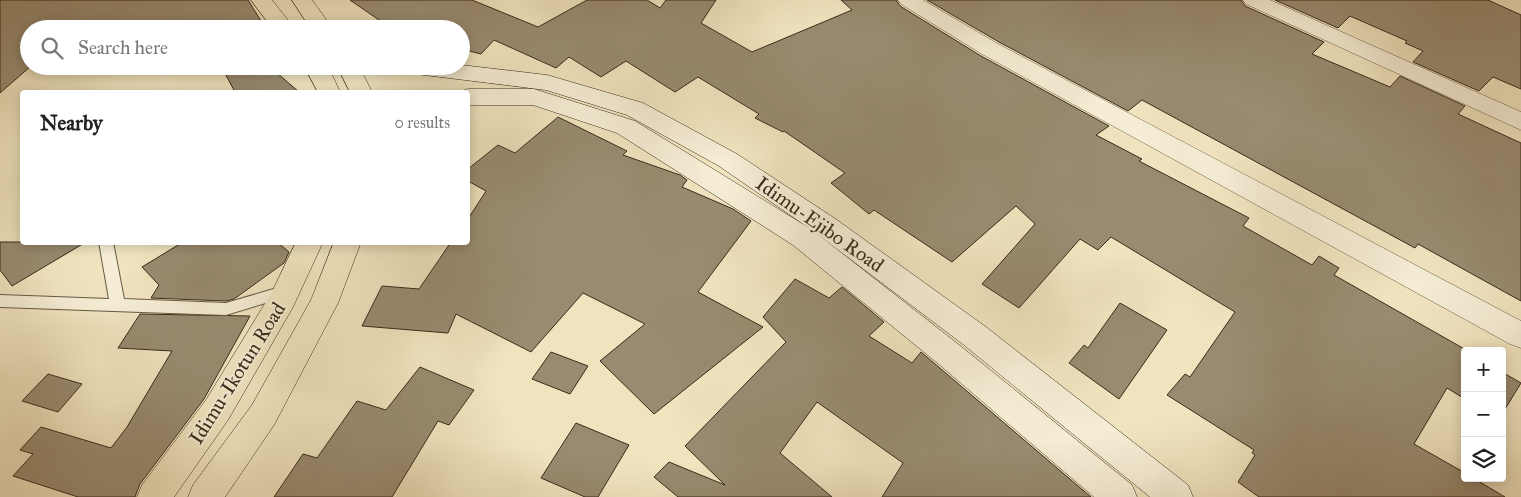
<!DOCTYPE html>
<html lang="en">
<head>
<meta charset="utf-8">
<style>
  :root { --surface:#fff; --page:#f6f6f6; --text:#222; --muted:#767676; --line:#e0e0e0 }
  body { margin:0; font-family:"IM FELL Great Primer",serif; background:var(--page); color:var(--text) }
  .controls { position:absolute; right:15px; bottom:15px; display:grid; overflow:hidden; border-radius:5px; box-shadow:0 2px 12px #0003 }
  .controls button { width:45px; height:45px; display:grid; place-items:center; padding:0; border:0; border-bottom:1px solid var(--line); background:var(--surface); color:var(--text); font:25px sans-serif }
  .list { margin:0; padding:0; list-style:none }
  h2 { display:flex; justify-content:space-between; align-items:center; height:65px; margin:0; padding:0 20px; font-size:21px }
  h2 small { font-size:16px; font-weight:400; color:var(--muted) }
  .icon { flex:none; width:28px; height:28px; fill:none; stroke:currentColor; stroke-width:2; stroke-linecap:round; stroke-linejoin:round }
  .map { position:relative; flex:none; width:1521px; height:497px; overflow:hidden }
  .search { position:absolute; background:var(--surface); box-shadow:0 2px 12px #0003; left:20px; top:20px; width:450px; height:55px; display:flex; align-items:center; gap:12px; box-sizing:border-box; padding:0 18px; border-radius:28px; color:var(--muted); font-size:19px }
  .panel { position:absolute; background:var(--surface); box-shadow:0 2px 12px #0003; left:20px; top:90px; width:450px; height:155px; border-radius:5px }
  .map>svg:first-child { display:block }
</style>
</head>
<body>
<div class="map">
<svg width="1521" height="497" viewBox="0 0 1521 497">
  <rect width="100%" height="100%" fill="#f0e4bf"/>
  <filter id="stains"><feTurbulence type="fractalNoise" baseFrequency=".004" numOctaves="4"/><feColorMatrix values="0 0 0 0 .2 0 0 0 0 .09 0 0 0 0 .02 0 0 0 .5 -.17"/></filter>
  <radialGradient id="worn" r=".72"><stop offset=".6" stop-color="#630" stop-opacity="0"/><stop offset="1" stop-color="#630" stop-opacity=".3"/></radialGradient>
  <!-- building -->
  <g fill="#988b70" stroke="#392b1b">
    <polygon points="0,0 248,0 266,29 29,29 29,66 31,66 0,93"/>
    <polygon points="350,0 472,0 538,27 587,0 647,0 660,8 666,0 716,0 701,23 752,52 852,10 841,0 896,0 900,6 981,56 1109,126 1096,135 1142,159 1139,161 1249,218 1243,226 1312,265 1319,256 1339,268 1334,275 1468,351 1465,351 1465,399 1447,388 1414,444 1465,473 1465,478 1473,478 1505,497 1259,497 1238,482 1255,455 1252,453 1254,450 1167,395 1185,374 1190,377 1235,312 1111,237 1098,250 1080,239 1019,308 982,284 1035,224 1016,206 952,262 874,210 869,214 831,183 845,173 784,131 783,132 755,118 759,114 698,77 675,92 626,61 601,77 569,57 556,68 494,40 481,54 461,49 461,29 392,29"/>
    <polygon points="927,0 1241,0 1245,6 1324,42 1312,54 1390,87 1400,76 1465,106 1458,114 1521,143 1521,301 1418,244 1415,248 1356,216 1142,100 1128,111 999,42"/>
    <polygon points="1275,0 1488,0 1521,15 1521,89 1493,77 1479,91 1413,62 1423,51 1405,43 1407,41 1350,16 1338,28"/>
    <polygon points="221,66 269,66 299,92 235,92"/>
    <polygon points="558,117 627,151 623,155 680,175 687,180 682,187 733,209 751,221 698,292 763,327 654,414 600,361 645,324 583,293 531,352 456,314 448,333 362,326 382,286 419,289 451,242 468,242 468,219 486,191 468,181 468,169 498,145 515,153"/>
    <polygon points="0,242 86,242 12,286 0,270"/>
    <polygon points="183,242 277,242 289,252 284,263 234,299 226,301 151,298 159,285 142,267"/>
    <polygon points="795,279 829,298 842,287 884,322 869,336 912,363 921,352 1091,497 882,497 903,463 817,402 780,453 832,497 678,497 654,477 669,462 725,485 685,446 786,342 763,317"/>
    <polygon points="1120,303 1167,330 1119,399 1069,363 1084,345 1088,348"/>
    <polygon points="140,314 250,316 204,399 140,484 135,497 78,497 13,476 33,454 20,450 41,427 111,448 127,427 172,351 118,348"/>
    <polygon points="551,352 588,366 570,394 532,379"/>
    <polygon points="420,367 474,390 449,425 438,421 392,497 274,497 303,454 317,458 357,401 386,410"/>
    <polygon points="1502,372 1521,383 1502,414"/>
    <polygon points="48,374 82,384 58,412 22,401"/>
    <polygon points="576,423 629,445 598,497 585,497 541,478"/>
  </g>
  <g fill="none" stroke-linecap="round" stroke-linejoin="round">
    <!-- service casing -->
    <g stroke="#675944" stroke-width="2">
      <polygon id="service" points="99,242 113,242 124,299 226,303 287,285 292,287 294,291 292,295 226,315 0,307 0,295 109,299"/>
    </g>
    <!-- minor casing -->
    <g stroke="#675944" stroke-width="1">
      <g id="minor">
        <polygon points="898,0 923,0 998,44 1521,321 1521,348 1510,344 982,54 901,4"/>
        <polygon points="1243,0 1270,0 1521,112 1521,130 1246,4"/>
      </g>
    </g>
    <!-- secondary casing -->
    <g stroke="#392b1b" stroke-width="1">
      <polygon id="secondary" points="461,65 547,75 643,103 737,154 837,220 986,327 1188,485 1193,497 1150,497 964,345 816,233 963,348 1132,485 1137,497 1094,497 941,366 793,245 617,133 533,105 468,105 468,92 459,92 468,89 534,89 635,121 809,228 719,166 627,115 546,90 408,73 400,71 397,66"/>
    </g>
    <!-- primary casing -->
    <g stroke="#392b1b" stroke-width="1">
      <g id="primary">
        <polygon points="251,0 272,0 295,29 273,29"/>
        <polygon points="292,0 312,0 333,29 311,29"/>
        <polygon points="304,66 328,66 340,92 318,92"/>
        <polygon points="337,66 359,66 372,92 350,92"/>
        <polygon points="296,242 323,242 293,307 228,420 174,497 137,497 142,485 206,400 272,292"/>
        <polygon points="334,242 361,242 338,303 274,425 225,497 188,497 193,485 252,405 311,300"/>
      </g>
    </g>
    <!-- service -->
    <use href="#service" fill="#f5edd5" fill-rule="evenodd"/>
    <!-- minor -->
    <use href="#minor" fill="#f5edd5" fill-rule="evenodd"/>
    <!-- secondary -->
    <use href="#secondary" fill="#f5edd5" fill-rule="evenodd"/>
    <!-- primary -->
    <use href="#primary" fill="#f0e4bf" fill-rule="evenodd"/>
  </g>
  <g text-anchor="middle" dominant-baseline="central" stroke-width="4" stroke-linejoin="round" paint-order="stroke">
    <!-- street labels -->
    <g font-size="20" fill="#392b1b" stroke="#f5edd5">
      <text transform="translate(820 224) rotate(35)">Idimu-Ejibo Road</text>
      <text transform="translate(237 373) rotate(-58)">Idimu-Ikotun Road</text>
    </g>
  </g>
  <rect width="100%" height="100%" filter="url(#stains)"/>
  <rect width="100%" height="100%" fill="url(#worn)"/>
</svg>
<div class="controls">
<button>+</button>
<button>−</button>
<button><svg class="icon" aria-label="layers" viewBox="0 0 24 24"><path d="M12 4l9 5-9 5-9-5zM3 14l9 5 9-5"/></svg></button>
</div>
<div class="search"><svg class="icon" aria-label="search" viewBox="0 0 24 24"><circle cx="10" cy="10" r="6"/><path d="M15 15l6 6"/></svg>Search here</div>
<section class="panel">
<h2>Nearby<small>0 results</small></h2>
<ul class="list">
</ul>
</section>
</div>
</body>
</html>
